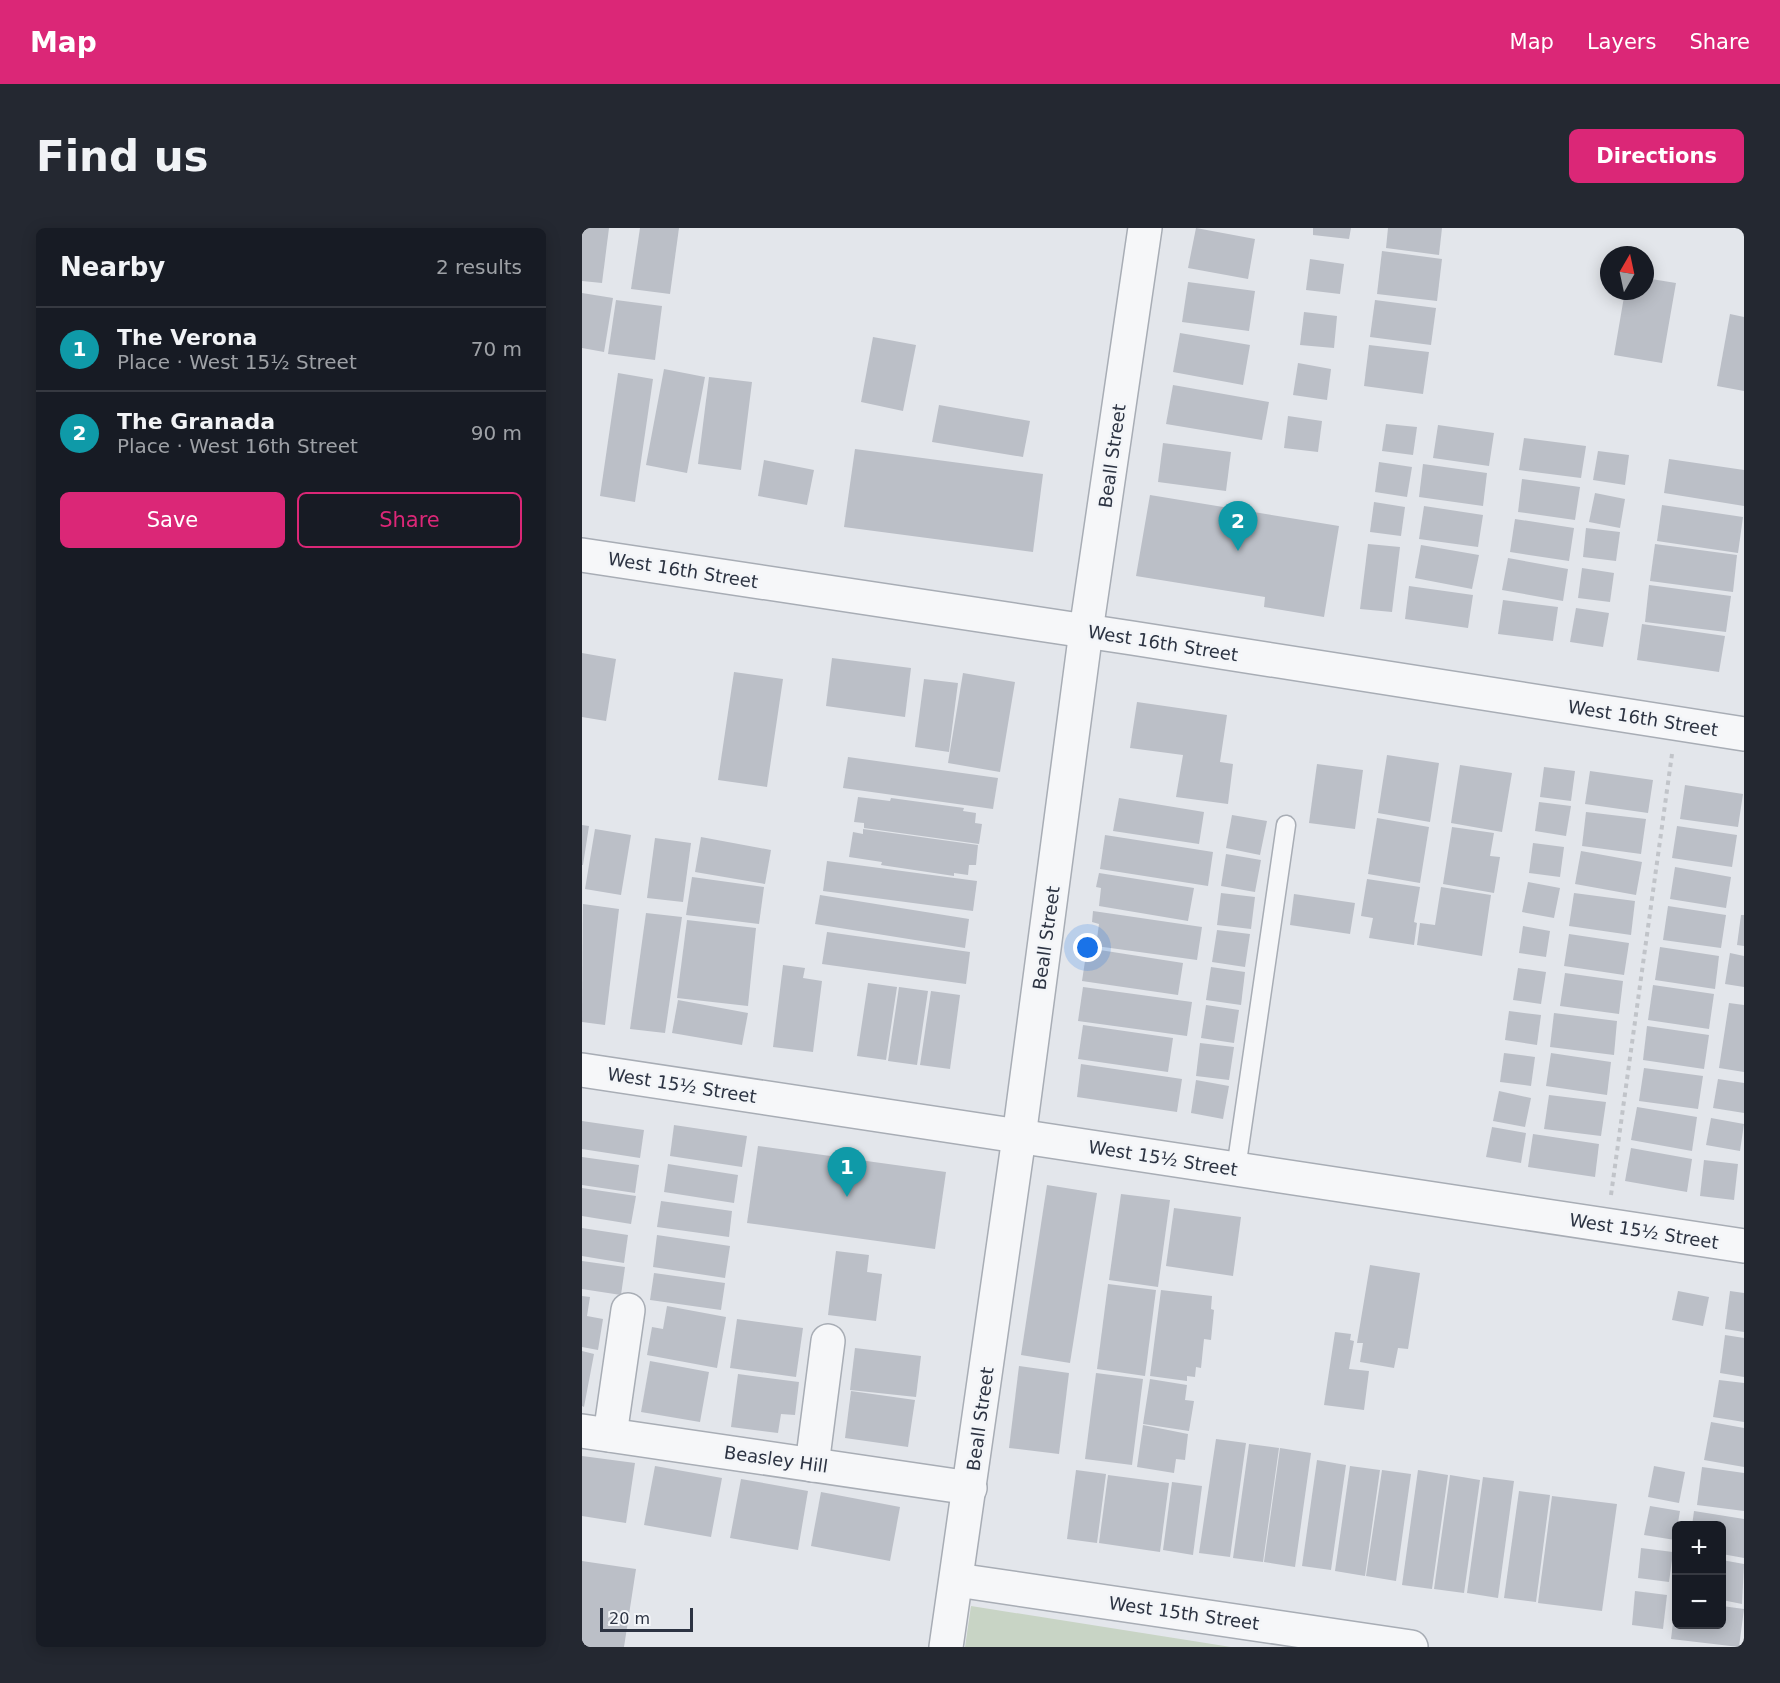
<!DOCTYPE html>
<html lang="en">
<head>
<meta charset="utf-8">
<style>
  :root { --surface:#171b24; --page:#242831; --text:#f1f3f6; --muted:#9ea1a6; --line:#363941; --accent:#db2777 }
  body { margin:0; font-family:"DejaVu Sans",sans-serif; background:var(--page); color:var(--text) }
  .controls { position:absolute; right:18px; bottom:18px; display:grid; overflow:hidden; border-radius:9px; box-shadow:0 3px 15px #0003 }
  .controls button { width:54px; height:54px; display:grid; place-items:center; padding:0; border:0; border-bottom:2px solid var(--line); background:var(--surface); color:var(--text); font:30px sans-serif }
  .compass { position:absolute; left:1018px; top:18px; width:54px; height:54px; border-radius:50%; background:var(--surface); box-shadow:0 3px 15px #0003; rotate:9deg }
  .scale { position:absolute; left:18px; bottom:15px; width:93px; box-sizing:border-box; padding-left:6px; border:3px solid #2c3342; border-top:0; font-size:16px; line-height:21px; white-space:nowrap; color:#2c3342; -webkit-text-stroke:4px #f3f5f8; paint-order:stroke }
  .you { position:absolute; left:506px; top:720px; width:21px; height:21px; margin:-15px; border:4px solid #fff; border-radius:50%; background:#1a73e8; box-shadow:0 0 0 9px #1a73e833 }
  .badge { display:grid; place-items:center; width:39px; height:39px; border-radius:50%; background:var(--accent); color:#fff; font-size:20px; font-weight:700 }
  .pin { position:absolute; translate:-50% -50px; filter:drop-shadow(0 2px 3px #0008) }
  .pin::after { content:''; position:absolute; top:32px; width:21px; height:18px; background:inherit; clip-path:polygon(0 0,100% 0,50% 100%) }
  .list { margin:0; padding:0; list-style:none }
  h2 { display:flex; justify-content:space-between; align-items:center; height:78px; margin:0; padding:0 24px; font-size:26px }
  h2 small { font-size:20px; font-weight:400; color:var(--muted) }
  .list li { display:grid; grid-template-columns:39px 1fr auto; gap:18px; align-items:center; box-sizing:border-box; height:84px; padding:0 24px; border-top:2px solid var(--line) }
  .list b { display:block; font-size:22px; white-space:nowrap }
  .list p { margin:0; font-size:20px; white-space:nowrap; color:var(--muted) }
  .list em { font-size:20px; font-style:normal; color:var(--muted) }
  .actions { display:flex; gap:12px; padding:18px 24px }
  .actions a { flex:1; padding:14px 0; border:2px solid var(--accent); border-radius:9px; text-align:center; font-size:21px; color:var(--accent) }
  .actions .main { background:var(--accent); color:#fff }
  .map { position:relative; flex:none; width:1162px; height:1419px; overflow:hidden; border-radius:9px }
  header { display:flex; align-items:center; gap:36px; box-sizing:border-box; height:84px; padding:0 30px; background:var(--accent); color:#fff }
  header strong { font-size:28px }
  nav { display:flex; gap:33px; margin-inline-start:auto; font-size:21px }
  .intro { display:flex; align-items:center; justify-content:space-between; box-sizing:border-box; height:144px; padding:0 36px }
  h1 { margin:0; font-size:42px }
  .button { padding:15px 27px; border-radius:9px; background:var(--accent); color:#fff; font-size:21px; font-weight:700 }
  main { display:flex; gap:36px; padding:0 36px }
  aside { flex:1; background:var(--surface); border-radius:9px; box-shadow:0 3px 15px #0003 }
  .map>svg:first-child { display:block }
</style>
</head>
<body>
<header>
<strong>Map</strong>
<nav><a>Map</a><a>Layers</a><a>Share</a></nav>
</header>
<div class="intro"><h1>Find us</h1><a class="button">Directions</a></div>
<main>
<aside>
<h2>Nearby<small>2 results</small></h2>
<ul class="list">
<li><span class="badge" style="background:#0f9aa8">1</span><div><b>The Verona</b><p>Place · West 15½ Street</p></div><em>70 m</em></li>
<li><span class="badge" style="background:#0f9aa8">2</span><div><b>The Granada</b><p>Place · West 16th Street</p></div><em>90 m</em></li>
</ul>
<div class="actions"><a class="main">Save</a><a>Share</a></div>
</aside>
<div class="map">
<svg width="1162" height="1419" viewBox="0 0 1162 1419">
  <rect width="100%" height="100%" fill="#e3e6eb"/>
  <!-- green -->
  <polygon fill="#c8d4c5" points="389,1378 649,1419 383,1419"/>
  <!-- building -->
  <g fill="#bbbfc7">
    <polygon points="0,0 27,0 20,55 0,53"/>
    <polygon points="58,0 97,0 88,66 49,61"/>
    <polygon points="614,0 673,11 666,51 606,40"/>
    <polygon points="731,0 769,0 767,11 731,7"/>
    <polygon points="806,0 860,0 857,27 804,20"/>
    <polygon points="800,23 860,31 855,73 795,66"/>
    <polygon points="728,31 762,36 758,66 724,62"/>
    <polygon points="1063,50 1094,55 1080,135 1032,127 1043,63 1063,63"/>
    <polygon points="606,54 673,63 667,103 600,94"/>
    <polygon points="0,65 31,70 22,124 0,120"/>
    <polygon points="34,72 80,78 73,132 26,126"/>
    <polygon points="793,72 854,80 849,117 788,109"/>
    <polygon points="722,84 755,88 752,120 718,117"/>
    <polygon points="1148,86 1162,89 1162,163 1135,158"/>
    <polygon points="598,105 668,117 661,157 591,144"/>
    <polygon points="291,109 334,117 321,183 279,174"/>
    <polygon points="787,117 847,124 841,166 782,158"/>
    <polygon points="716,135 749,141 745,172 711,167"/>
    <polygon points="82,141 123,149 105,245 64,237"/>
    <polygon points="36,145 71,151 53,274 18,268"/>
    <polygon points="127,149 170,154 159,242 116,236"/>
    <polygon points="591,157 687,174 680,212 584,196"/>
    <polygon points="357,177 448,193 441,229 350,214"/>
    <polygon points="706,188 740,193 736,224 702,220"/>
    <polygon points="804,196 835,199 831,227 800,223"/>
    <polygon points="856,197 912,205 907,238 851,230"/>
    <polygon points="942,210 1004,218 999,250 937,242"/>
    <polygon points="581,215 649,224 644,263 576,254"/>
    <polygon points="273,221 461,246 451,324 262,299"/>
    <polygon points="1016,223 1047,227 1043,257 1011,252"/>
    <polygon points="1087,231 1162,242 1162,278 1082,265"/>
    <polygon points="182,232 232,242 225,277 176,268"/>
    <polygon points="797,234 830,239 825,269 793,264"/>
    <polygon points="841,236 905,245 901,278 837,269"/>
    <polygon points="940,251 998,259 993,292 936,284"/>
    <polygon points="1013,265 1043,271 1038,300 1007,294"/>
    <polygon points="568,267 757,298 742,389 682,379 683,369 554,348"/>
    <polygon points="792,274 823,279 819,308 788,304"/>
    <polygon points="1080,277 1161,289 1156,325 1075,313"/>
    <polygon points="842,278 901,287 896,319 837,311"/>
    <polygon points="933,291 992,300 987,333 928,324"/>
    <polygon points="1004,300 1038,304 1034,333 1001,329"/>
    <polygon points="786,316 818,319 810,384 778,381"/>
    <polygon points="1073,316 1155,327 1151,364 1068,353"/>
    <polygon points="839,317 897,327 890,361 833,350"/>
    <polygon points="926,330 986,341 981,373 920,362"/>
    <polygon points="1000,340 1032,345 1028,374 996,370"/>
    <polygon points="1067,357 1149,368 1144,404 1063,394"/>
    <polygon points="827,358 891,367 886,400 823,391"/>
    <polygon points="921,372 976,379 971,413 916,406"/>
    <polygon points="994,380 1027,385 1021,419 988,414"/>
    <polygon points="1060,396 1143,408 1137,444 1055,432"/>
    <polygon points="0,425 34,431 24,493 0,489"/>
    <polygon points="250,430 329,440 323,489 244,478"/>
    <polygon points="152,444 201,451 185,559 136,552"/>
    <polygon points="381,445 433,454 418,544 366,535"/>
    <polygon points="342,451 376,455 367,524 333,519"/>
    <polygon points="555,474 645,487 638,534 651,536 646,576 594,569 601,527 548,520"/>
    <polygon points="805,527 857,535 848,594 796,585"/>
    <polygon points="266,529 416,550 411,581 261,560"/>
    <polygon points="735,536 781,542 773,601 727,595"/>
    <polygon points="878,537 930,545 920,604 869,595"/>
    <polygon points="962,539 993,543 989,573 958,569"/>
    <polygon points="1008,543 1071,552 1066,585 1003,576"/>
    <polygon points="1103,557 1161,566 1156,599 1098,591"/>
    <polygon points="276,569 308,573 309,570 382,580 381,583 394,585 393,595 400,596 397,616 282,600 282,595 272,594"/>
    <polygon points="537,570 622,584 617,616 531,603"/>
    <polygon points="957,574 989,578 984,608 953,603"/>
    <polygon points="1004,584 1064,591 1059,626 1000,618"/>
    <polygon points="650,587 685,593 678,627 644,620"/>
    <polygon points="795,590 847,599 838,655 786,646"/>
    <polygon points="0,597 7,598 1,637 0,637"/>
    <polygon points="1095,598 1155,607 1150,639 1090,630"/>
    <polygon points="870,599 912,605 908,628 918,629 912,665 861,656"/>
    <polygon points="13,601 49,607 39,667 3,661"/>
    <polygon points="281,601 396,617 394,637 387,637 386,647 372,645 372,648 299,637 300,634 267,629 271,604 281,606"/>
    <polygon points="523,607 631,624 626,658 518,641"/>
    <polygon points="119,609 189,622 183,656 113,644"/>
    <polygon points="73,610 109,615 101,674 65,670"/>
    <polygon points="951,615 982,619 978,649 947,645"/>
    <polygon points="999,623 1060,634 1054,667 993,656"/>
    <polygon points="644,626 679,632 673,664 639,658"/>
    <polygon points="245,633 395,653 391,683 241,663"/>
    <polygon points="1093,639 1149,649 1144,680 1088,671"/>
    <polygon points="517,645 612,660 606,693 517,678 519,660 514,659"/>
    <polygon points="110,649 182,659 177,696 104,687"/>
    <polygon points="785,651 838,659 832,694 835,695 832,717 787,710 791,690 779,688"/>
    <polygon points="946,654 978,660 972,690 940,684"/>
    <polygon points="859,659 909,667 900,728 835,717 838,695 853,697"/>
    <polygon points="639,665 673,669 669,701 635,697"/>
    <polygon points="992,665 1053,673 1049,707 987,698"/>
    <polygon points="712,666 773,675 768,706 708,697"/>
    <polygon points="238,667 387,691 383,720 233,696"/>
    <polygon points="1,676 37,681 23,797 0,794"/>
    <polygon points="1086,678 1144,687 1139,720 1081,712"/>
    <polygon points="511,683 620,699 615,732 514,718 517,696 510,694"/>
    <polygon points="64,685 100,689 83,805 48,801"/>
    <polygon points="1159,687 1162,687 1162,718 1155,717"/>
    <polygon points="105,692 174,700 166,778 95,770"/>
    <polygon points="941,698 968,703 964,729 937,725"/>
    <polygon points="635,702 668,706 663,739 630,734"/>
    <polygon points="245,704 388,724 384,756 240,736"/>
    <polygon points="987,706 1047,715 1042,747 982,738"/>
    <polygon points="1078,719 1137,728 1133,761 1073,752"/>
    <polygon points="505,720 601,735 596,767 500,753"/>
    <polygon points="1148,725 1162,728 1162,759 1143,756"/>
    <polygon points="201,737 223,740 221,750 240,753 231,824 191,819"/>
    <polygon points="629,739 663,744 659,777 624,772"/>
    <polygon points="936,740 964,744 959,776 931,772"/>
    <polygon points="983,745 1041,753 1037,786 978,778"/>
    <polygon points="286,755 315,759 304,832 275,828"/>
    <polygon points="1071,757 1132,766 1127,801 1066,792"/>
    <polygon points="317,759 346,763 335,837 306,833"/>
    <polygon points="501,759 610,774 605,808 496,793"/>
    <polygon points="349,763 378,767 368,841 338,837"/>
    <polygon points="96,772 166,785 160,817 90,805"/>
    <polygon points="1147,775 1162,777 1162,844 1137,840"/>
    <polygon points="624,777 657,782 652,815 619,810"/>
    <polygon points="927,783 959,787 955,817 923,812"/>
    <polygon points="972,785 1035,793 1032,827 968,819"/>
    <polygon points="501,797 591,810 586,844 496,831"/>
    <polygon points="1065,798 1127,807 1122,841 1061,832"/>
    <polygon points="618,815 652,819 647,852 614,848"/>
    <polygon points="922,825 953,829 949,858 918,854"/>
    <polygon points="969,825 1029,834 1025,867 964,858"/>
    <polygon points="499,836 600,851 595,884 495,869"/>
    <polygon points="1062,840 1121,848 1116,881 1057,873"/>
    <polygon points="1136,851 1162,855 1162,885 1131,880"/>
    <polygon points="614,852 647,858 641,891 609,885"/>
    <polygon points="917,863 949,870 943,899 911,893"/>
    <polygon points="967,867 1024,874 1019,908 962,901"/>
    <polygon points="1055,879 1115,889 1110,923 1049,912"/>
    <polygon points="1129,890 1162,896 1158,923 1124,917"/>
    <polygon points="0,893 62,902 58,930 0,921"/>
    <polygon points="92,897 165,908 160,939 88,928"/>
    <polygon points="910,899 944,905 939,935 904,929"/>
    <polygon points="951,906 1017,916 1013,949 946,939"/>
    <polygon points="176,918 364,944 353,1021 165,995"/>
    <polygon points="1049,920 1110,931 1105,964 1043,953"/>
    <polygon points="0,929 57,937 53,965 0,957"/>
    <polygon points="1122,932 1156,936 1152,972 1118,968"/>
    <polygon points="86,936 156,947 152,975 82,964"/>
    <polygon points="465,957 515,965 488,1135 439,1127"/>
    <polygon points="0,960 54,968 49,996 0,988"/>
    <polygon points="539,966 588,972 576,1059 527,1052"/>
    <polygon points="79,973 150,983 147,1009 75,999"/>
    <polygon points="592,980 659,989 651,1048 584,1038"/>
    <polygon points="0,1000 46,1007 42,1035 0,1028"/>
    <polygon points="75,1007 148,1018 143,1050 71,1039"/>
    <polygon points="254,1023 287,1027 285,1044 300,1046 294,1093 246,1087"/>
    <polygon points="0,1033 43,1039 39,1067 0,1061"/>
    <polygon points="788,1037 838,1045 826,1121 816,1120 812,1140 778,1134 781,1115 775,1115"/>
    <polygon points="72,1045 143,1055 139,1082 68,1072"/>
    <polygon points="526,1056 574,1062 563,1148 515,1141"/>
    <polygon points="579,1062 630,1068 629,1081 632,1082 629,1112 622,1111 619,1140 614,1139 613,1149 605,1148 605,1153 568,1148"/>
    <polygon points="1096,1063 1127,1069 1121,1098 1090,1092"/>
    <polygon points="1148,1063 1162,1065 1162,1104 1143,1101"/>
    <polygon points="0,1068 8,1069 5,1088 21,1091 16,1122 0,1119"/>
    <polygon points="85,1078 144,1089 135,1140 65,1127 70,1099 81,1101"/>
    <polygon points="155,1091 221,1100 214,1149 148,1140"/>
    <polygon points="753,1104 769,1106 768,1112 772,1113 767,1141 787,1143 782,1182 742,1177"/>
    <polygon points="1143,1107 1162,1110 1162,1149 1138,1145"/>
    <polygon points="273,1120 339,1128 334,1169 268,1162"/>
    <polygon points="0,1123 12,1126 2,1179 0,1178"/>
    <polygon points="68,1133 127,1144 118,1194 59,1184"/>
    <polygon points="437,1138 487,1145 477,1226 427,1220"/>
    <polygon points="514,1145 561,1151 550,1237 503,1231"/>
    <polygon points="156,1146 217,1154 213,1187 199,1186 196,1205 149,1199"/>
    <polygon points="568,1151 605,1157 603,1172 612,1173 607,1203 561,1196"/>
    <polygon points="1137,1152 1162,1155 1162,1194 1131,1189"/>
    <polygon points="269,1163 333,1172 326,1219 263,1210"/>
    <polygon points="1129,1194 1162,1200 1162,1239 1122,1232"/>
    <polygon points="561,1197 606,1206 603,1232 594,1231 592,1245 555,1239"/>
    <polygon points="634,1211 664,1215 648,1329 617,1325"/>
    <polygon points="667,1216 697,1220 681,1334 651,1330"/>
    <polygon points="698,1220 729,1225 713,1339 682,1334"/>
    <polygon points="0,1228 53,1235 44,1295 0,1288"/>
    <polygon points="735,1232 764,1237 749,1342 720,1338"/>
    <polygon points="73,1238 140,1250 129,1309 62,1297"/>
    <polygon points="768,1238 798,1242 783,1348 753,1343"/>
    <polygon points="1072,1238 1103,1244 1097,1275 1066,1269"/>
    <polygon points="1120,1239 1162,1245 1162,1283 1115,1277"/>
    <polygon points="494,1242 524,1246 515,1315 485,1311"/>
    <polygon points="800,1242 829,1246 814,1353 784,1348"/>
    <polygon points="836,1242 866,1247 850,1361 820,1357"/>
    <polygon points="526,1247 587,1255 578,1324 517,1315"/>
    <polygon points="868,1247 898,1252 882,1365 852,1361"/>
    <polygon points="901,1249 932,1253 916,1370 885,1365"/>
    <polygon points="159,1251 226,1263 216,1322 148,1310"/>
    <polygon points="590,1254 620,1258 611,1327 581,1322"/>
    <polygon points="937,1263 968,1267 954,1374 922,1370"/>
    <polygon points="239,1264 318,1279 308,1333 229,1318"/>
    <polygon points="970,1268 1035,1276 1020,1383 956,1375"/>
    <polygon points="1068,1278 1098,1283 1093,1312 1062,1307"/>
    <polygon points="1112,1283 1162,1291 1162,1330 1140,1326 1140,1298 1110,1298"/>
    <polygon points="1059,1320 1091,1324 1087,1354 1056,1350"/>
    <polygon points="1140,1332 1162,1336 1160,1376 1140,1372"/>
    <polygon points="0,1333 54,1341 42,1419 0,1419"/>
    <polygon points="1053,1363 1085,1367 1081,1401 1050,1397"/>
    <polygon points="1093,1378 1094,1396 1140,1396 1140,1378 1162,1381 1157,1419 1089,1411"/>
  </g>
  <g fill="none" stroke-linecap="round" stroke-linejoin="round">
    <!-- service casing -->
    <g stroke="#a8adb5" stroke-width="21">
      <polyline id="service" points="654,941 704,597"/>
    </g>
    <!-- minor casing -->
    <g stroke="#a8adb5" stroke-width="36">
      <g id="minor">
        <polyline points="0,327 550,410 1162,506"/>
        <polyline points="0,842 1162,1018"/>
        <polyline points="0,1203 388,1260"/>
        <polyline points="28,1207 46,1082"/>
        <polyline points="230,1237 246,1113"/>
        <polyline points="375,1352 829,1419"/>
        <polyline points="364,1419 437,909 504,403 563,0"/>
      </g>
    </g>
    <!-- path -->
    <polyline stroke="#c1c4c9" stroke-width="4" stroke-dasharray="4.5 4.5" stroke-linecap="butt" points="1029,967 1090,526"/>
    <!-- service -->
    <use href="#service" stroke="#f6f7f9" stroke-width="18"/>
    <!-- minor -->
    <use href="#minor" stroke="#f6f7f9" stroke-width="33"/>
  </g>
  <g text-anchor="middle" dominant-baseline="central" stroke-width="5" stroke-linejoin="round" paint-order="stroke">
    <!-- street labels -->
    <g font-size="18" fill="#2c3342" stroke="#f3f5f8">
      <text transform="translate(530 228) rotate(-82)">Beall Street</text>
      <text transform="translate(101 342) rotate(9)">West 16th Street</text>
      <text transform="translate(581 415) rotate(9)">West 16th Street</text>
      <text transform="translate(1061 490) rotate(9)">West 16th Street</text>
      <text transform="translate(464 710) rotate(-82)">Beall Street</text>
      <text transform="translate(100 857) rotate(9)">West 15½ Street</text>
      <text transform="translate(581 930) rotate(9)">West 15½ Street</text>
      <text transform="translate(1062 1003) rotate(9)">West 15½ Street</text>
      <text transform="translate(398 1191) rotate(-82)">Beall Street</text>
      <text transform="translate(194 1231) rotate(8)">Beasley Hill</text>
      <text transform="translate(602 1385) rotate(8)">West 15th Street</text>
    </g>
  </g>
</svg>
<div class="controls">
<button>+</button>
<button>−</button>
</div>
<svg class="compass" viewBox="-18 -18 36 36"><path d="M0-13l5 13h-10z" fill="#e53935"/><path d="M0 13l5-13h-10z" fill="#9ea1a6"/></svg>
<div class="scale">20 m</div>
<div class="you"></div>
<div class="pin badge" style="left:265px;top:969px;background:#0f9aa8">1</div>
<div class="pin badge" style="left:656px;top:323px;background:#0f9aa8">2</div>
</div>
</main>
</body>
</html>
